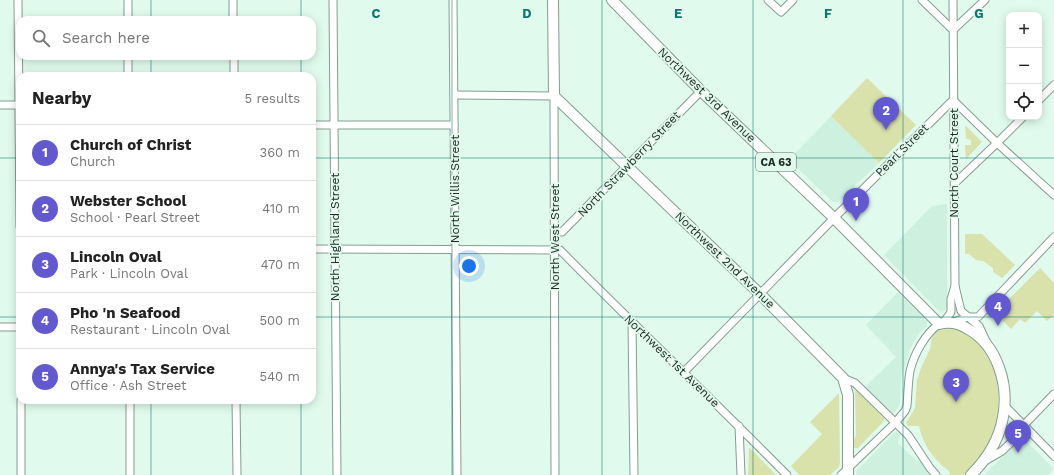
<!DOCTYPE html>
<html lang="en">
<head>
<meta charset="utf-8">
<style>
  :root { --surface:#fff; --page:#f6f6f6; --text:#222; --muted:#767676; --line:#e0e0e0; --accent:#6259d1 }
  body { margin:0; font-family:"Work Sans",sans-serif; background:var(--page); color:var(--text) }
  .controls { position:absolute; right:12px; top:12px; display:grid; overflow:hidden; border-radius:8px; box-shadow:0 2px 10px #0003 }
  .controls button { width:36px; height:36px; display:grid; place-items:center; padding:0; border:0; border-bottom:1px solid var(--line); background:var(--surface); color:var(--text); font:20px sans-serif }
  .you { position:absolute; left:469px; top:266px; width:14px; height:14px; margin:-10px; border:3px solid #fff; border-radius:50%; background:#1a73e8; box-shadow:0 0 0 6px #1a73e833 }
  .badge { display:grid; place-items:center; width:26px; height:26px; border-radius:50%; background:var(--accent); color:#fff; font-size:13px; font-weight:700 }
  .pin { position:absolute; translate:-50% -33px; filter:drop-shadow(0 1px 2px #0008) }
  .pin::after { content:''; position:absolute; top:21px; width:14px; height:12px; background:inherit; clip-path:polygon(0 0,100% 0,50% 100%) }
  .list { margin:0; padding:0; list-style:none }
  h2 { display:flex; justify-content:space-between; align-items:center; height:52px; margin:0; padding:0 16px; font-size:17px }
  h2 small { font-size:13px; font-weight:400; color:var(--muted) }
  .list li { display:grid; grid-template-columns:26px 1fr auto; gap:12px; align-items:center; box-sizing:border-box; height:56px; padding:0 16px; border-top:1px solid var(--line) }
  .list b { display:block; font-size:15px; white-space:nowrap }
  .list p { margin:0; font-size:13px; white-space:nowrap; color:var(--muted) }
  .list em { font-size:13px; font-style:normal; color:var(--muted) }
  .icon { flex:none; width:22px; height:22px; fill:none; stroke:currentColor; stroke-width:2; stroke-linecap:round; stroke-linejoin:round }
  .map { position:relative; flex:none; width:1054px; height:475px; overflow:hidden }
  .search { position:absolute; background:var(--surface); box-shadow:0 2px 10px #0003; left:16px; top:16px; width:300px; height:44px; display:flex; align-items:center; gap:10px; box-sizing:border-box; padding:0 14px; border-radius:12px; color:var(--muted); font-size:15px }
  .panel { position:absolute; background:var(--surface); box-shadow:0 2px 10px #0003; left:16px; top:72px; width:300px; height:332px; border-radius:12px }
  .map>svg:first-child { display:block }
</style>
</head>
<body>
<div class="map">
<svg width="1054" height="475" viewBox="0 0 1054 475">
  <rect width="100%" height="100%" fill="#e0fbed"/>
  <!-- built -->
  <g fill="#cef1df">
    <polygon points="831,116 879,163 838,202 833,202 789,160"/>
    <polygon points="947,204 947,308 945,311 940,312 884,255 932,206"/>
    <polygon points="898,292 927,321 927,326 918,335 910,349 901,379 900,404 897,409 893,413 889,413 865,387 896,357 866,325"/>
    <polygon points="895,432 900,434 898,443 918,462 919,458 929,475 856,475 857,470"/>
    <polygon points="1022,437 1054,469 1048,475 986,475 987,472"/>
  </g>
  <!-- green -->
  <g fill="#d8e2aa">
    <polygon points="867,78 916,125 879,163 831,116"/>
    <polygon points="965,125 982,142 966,159 965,145 971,145 971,140 967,139 966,138"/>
    <polygon points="965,234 982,234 1015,265 1002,278 993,272 993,268 983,261 976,260 969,254 965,254"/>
    <polygon points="1040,268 1054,283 1054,315 1047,321 1037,311 1025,323 1020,319 1011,329 995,313"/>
    <path d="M946,327c5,0 11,0 15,2 4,1 7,5 10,7 29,22 34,71 20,102 -6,15 -17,26 -27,37h-14l-1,-4c-16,-12 -26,-26 -30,-45h-11l-2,-3 9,-15 2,-28 4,-12 9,-19 2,-12 8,-9z"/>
    <polygon points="856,390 884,418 884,421 858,448 855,448 854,447 854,440 856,435 855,392"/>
    <polygon points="839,393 840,462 839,467 830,475 799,475 791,466 822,434 810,422"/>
    <polygon points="749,448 750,448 776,475 748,475"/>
  </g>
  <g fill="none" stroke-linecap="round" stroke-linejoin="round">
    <!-- street casing -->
    <g stroke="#849d90" stroke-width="9">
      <g id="street">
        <polyline points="18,0 20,227"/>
        <polyline points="128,0 128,20"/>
        <polyline points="233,0 233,20"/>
        <polyline points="333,0 337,475"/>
        <polyline points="453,0 457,475"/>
        <polyline points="768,0 781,12 793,0"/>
        <polyline points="922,0 953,30 985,0"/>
        <polyline points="128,56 128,76"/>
        <polyline points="234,56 234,76"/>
        <polyline points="454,95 554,96 555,475"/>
        <polyline points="1039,100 1054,85"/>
        <polyline points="0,105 20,105"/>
        <polyline points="312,125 454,125"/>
        <polyline points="955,183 997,143 1023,117"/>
        <polyline points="555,232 562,232 701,91"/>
        <path d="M312,249l248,1c75,76 152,149 227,225"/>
        <polyline points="955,286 961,311 979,326 987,343"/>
        <polyline points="944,322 951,312 951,299 955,286 953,0"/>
        <polyline points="954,322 968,317 978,317 1054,237"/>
        <polyline points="632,323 634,475"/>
        <polyline points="0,327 20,327"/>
        <polyline points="684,372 834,218 953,100 997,143 1054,195"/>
        <polyline points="843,378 855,383 908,435 930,468 936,475"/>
        <polyline points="130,400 130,475"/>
        <polyline points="236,400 237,475"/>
        <polyline points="1005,406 1054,456"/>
        <polyline points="739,426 741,475"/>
        <polyline points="985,461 1002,451 1019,435 1023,426 1054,394"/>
        <polyline points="21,475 21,400"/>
        <path d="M841,475l54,-52 10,-12 2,-5c1,-12 1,-24 3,-35 4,-17 15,-37 29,-47"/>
      </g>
    </g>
    <!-- primary casing -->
    <g stroke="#849d90" stroke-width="12">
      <g id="primary">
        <polyline points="553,0 554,96 760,294 843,378 848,395 848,475"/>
        <path d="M612,0l89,91 133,127 105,106c11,-3 20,-1 29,5 30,16 41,57 35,88 -4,24 -16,42 -32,58"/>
      </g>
    </g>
    <!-- street -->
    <use href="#street" stroke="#fff" stroke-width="7"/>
    <!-- primary -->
    <use href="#primary" stroke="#fff" stroke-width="10"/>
  </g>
  <!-- grid -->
  <path fill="none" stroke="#0f766e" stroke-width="1" stroke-opacity="0.55" d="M151,0v20M301,0v20M452,0v475M602,0v475M753,0v475M903,0v475M151,56v20M301,56v20M0,158h20M312,158h742M0,317h20M312,317h742M151,400v75M301,400v75"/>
  <g text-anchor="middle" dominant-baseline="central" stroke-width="3.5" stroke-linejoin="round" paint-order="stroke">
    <!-- shield labels -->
    <rect fill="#e0fbed" stroke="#5a6962" stroke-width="1" x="756" y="153" width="40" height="18" rx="3"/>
    <g font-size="11" font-weight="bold" fill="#212b26">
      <text x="776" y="162">CA 63</text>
    </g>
    <!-- street labels -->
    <g font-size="12" fill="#212b26" stroke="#e0fbed">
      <text transform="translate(707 95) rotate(44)">Northwest 3rd Avenue</text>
      <text transform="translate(902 150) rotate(-45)">Pearl Street</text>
      <text transform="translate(954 163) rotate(-90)">North Court Street</text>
      <text transform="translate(629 164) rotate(-46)">North Strawberry Street</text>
      <text transform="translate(455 189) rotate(-90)">North Willis Street</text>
      <text transform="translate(335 237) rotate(-90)">North Highland Street</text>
      <text transform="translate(555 237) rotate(-90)">North West Street</text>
      <text transform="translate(725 260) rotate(44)">Northwest 2nd Avenue</text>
      <text transform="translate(672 361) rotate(44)">Northwest 1st Avenue</text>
    </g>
  </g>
  <g font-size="13" text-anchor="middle" font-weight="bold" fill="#0f766e" stroke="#e0fbed" stroke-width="3.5" stroke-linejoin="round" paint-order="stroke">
    <text x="376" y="18">C</text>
    <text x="527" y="18">D</text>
    <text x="678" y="18">E</text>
    <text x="828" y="18">F</text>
    <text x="979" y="18">G</text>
  </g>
</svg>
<div class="controls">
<button>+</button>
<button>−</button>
<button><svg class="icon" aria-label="locate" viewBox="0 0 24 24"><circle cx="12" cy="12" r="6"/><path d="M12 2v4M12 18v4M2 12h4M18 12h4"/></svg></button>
</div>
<div class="you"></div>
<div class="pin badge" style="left:856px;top:221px">1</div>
<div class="pin badge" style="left:886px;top:130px">2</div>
<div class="pin badge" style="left:956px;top:402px">3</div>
<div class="pin badge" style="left:998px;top:326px">4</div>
<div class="pin badge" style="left:1018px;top:453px">5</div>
<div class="search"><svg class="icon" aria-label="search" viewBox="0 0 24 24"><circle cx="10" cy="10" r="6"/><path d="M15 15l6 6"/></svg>Search here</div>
<section class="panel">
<h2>Nearby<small>5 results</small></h2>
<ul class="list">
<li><span class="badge">1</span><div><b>Church of Christ</b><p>Church</p></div><em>360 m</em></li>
<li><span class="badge">2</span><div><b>Webster School</b><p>School · Pearl Street</p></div><em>410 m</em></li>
<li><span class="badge">3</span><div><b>Lincoln Oval</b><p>Park · Lincoln Oval</p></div><em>470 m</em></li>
<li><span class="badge">4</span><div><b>Pho 'n Seafood</b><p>Restaurant · Lincoln Oval</p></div><em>500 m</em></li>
<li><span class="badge">5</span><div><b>Annya's Tax Service</b><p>Office · Ash Street</p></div><em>540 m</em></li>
</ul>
</section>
</div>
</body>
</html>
